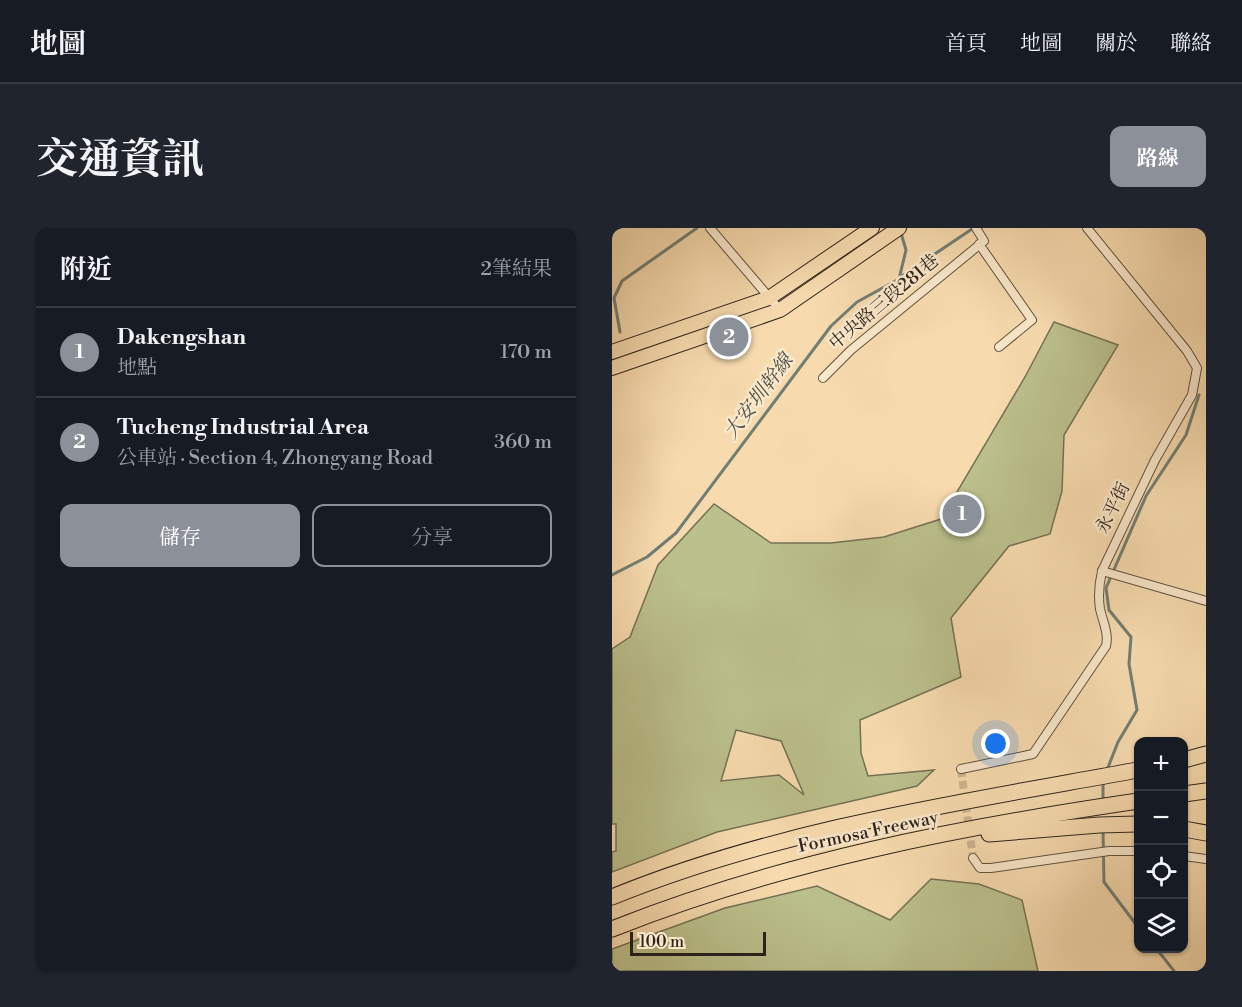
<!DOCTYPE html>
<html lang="zh-TW">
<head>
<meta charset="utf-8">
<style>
  :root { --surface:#171b24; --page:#20242c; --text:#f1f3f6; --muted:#9ea1a6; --line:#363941; --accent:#8c9099 }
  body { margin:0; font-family:"Libre Bodoni","Noto Serif TC",serif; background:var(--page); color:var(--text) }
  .controls { position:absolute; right:18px; bottom:18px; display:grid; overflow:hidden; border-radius:12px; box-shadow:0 2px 4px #0004 }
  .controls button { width:54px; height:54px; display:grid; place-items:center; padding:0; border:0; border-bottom:2px solid var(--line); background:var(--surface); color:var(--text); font:30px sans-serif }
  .scale { position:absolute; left:18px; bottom:15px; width:136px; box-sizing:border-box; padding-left:6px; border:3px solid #2e231b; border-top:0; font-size:16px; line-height:21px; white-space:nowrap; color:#2e231b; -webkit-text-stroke:4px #fae8cb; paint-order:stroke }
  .you { position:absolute; left:384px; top:516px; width:21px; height:21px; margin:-15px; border:4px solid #fff; border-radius:50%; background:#1a73e8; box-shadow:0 0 0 9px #1a73e833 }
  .badge { display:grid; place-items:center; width:39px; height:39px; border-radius:50%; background:var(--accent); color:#fff; font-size:20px; font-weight:700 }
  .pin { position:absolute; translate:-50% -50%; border:3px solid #fff; box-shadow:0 2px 6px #0006 }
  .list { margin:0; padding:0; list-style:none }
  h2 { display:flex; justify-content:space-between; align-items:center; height:78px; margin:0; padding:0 24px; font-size:26px }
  h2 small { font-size:20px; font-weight:400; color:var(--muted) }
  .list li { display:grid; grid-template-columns:39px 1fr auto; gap:18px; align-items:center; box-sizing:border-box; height:90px; padding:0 24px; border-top:2px solid var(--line) }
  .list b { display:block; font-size:22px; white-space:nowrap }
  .list p { margin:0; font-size:20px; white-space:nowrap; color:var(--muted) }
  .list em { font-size:20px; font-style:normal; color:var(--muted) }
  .actions { display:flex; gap:12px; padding:18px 24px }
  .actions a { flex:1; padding:14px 0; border:2px solid var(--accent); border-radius:12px; text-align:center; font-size:21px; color:var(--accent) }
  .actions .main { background:var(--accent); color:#fff }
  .icon { flex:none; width:33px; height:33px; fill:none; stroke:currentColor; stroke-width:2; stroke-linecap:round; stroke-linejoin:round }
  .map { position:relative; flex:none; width:594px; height:743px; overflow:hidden; border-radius:12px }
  header { display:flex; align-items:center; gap:36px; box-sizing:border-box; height:84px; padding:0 30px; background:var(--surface); border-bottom:2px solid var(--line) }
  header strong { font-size:28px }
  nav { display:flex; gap:33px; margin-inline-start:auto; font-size:21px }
  .intro { display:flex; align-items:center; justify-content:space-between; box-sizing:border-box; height:144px; padding:0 36px }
  h1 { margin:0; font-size:42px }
  .button { padding:15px 27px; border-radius:12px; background:var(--accent); color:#fff; font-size:21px; font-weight:700 }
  main { display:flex; gap:36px; padding:0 36px }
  aside { flex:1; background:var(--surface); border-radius:12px; box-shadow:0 2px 4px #0004 }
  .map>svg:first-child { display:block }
</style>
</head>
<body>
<header>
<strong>地圖</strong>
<nav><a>首頁</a><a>地圖</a><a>關於</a><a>聯絡</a></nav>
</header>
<div class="intro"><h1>交通資訊</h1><a class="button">路線</a></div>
<main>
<aside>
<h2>附近<small>2筆結果</small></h2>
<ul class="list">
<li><span class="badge">1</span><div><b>Dakengshan</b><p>地點</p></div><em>170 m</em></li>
<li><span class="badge">2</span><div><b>Tucheng Industrial Area</b><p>公車站 · Section 4, Zhongyang Road</p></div><em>360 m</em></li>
</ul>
<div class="actions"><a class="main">儲存</a><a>分享</a></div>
</aside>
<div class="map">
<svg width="594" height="743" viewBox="0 0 594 743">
  <rect width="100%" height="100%" fill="#f7dbaf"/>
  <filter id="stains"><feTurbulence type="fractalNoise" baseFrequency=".00333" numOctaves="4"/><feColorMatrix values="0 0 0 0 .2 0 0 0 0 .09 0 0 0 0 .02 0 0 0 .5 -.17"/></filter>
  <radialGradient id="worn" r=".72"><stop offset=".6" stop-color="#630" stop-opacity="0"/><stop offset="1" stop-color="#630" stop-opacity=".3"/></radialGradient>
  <!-- green -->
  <g fill="#bbc08c" stroke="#747254" stroke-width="1.5" fill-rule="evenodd">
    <path d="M442,94l64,23 -54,90 -2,56 -12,43 -41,12 -58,72 10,59 -101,43 1,33 7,23 66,-6 -17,16 -200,46 -105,40v-20l4,-1v-27h-4v-175l18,-12 28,-72 56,-61 57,39h60l53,-6 57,-18 84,-142zM124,502l45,11 23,54 -25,-20 -58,6z"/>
    <polygon points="319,651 367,656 410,672 426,743 0,743 0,721 113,680 205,658 278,692"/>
  </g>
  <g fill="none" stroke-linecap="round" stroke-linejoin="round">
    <!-- stream -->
    <g stroke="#717e74" stroke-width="3">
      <polyline points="287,50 360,1"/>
      <polyline points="8,104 2,70 10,53 85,0"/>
      <polyline points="0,347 35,329 64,305 219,98 245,74 287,51 294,22 289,5"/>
      <polyline points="495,542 506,514 525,482 517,436 519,409 497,382 494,360 534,268 574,207 587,167"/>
      <polyline points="491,554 491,574"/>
      <polyline points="491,602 492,654 526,699"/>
      <polyline points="544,720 562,743"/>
    </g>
    <!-- street-tunnel -->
    <polyline stroke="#cfb691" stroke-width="8" stroke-dasharray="8 4" stroke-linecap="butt" points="349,541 361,630"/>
    <!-- street casing -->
    <g stroke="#605140" stroke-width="10">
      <g id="street">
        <polyline points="98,0 168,82"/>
        <polyline points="367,16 420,92 387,119"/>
        <polyline points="211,150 239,122 372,13 364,0"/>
        <polyline points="490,343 594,373"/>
        <path d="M349,541l72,-15 73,-108c3,-12 -3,-24 -6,-37 -2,-13 -1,-25 2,-38l53,-111 37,-65 5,-27 -10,-17 -100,-123"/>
        <polyline points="572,628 594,631"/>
        <polyline points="361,630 368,640 379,640 497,623 526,623"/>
      </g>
    </g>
    <!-- primary casing -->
    <g stroke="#2e231b" stroke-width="16">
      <g id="primary">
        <polyline points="0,124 157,70 260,0"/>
        <polyline points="0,140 168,82 287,0"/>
      </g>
    </g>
    <!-- highway casing -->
    <g stroke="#2e231b" stroke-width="17">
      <g id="highway">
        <polyline points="572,532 594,526"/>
        <polyline points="572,566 594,563"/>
        <polyline points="572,601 594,605"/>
        <polyline points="377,606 487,597 526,596"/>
        <path d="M0,669c166,-68 351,-95 526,-127"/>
        <path d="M0,701c168,-67 348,-102 526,-128"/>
      </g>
    </g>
    <!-- street -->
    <use href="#street" stroke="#fae8cb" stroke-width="8"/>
    <!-- primary -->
    <use href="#primary" stroke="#f7dbaf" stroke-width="14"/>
    <!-- highway -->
    <use href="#highway" stroke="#f7dbaf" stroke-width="15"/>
  </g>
  <g text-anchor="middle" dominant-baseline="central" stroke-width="5" stroke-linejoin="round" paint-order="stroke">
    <!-- street labels -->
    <g font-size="18" fill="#2e231b" stroke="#fae8cb">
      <text transform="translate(272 74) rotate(-40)">中央路三段281巷</text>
      <text transform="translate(501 280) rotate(-64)">永平街</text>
      <text transform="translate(256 604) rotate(-12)">Formosa Freeway</text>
    </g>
    <!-- water labels -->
    <g font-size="20" font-style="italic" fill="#505048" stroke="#fae8cb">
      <text transform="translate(147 169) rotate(-53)">大安圳幹線</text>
    </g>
  </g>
  <rect width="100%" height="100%" filter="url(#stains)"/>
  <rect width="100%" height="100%" fill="url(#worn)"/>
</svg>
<div class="controls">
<button>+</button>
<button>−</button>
<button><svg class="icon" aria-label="locate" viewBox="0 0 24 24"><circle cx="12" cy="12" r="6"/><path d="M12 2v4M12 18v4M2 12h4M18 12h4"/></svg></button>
<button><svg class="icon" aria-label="layers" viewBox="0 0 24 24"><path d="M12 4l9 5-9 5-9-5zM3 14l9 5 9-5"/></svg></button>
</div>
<div class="scale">100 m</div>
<div class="you"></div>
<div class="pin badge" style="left:350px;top:286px">1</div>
<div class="pin badge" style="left:117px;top:109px">2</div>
</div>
</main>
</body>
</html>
